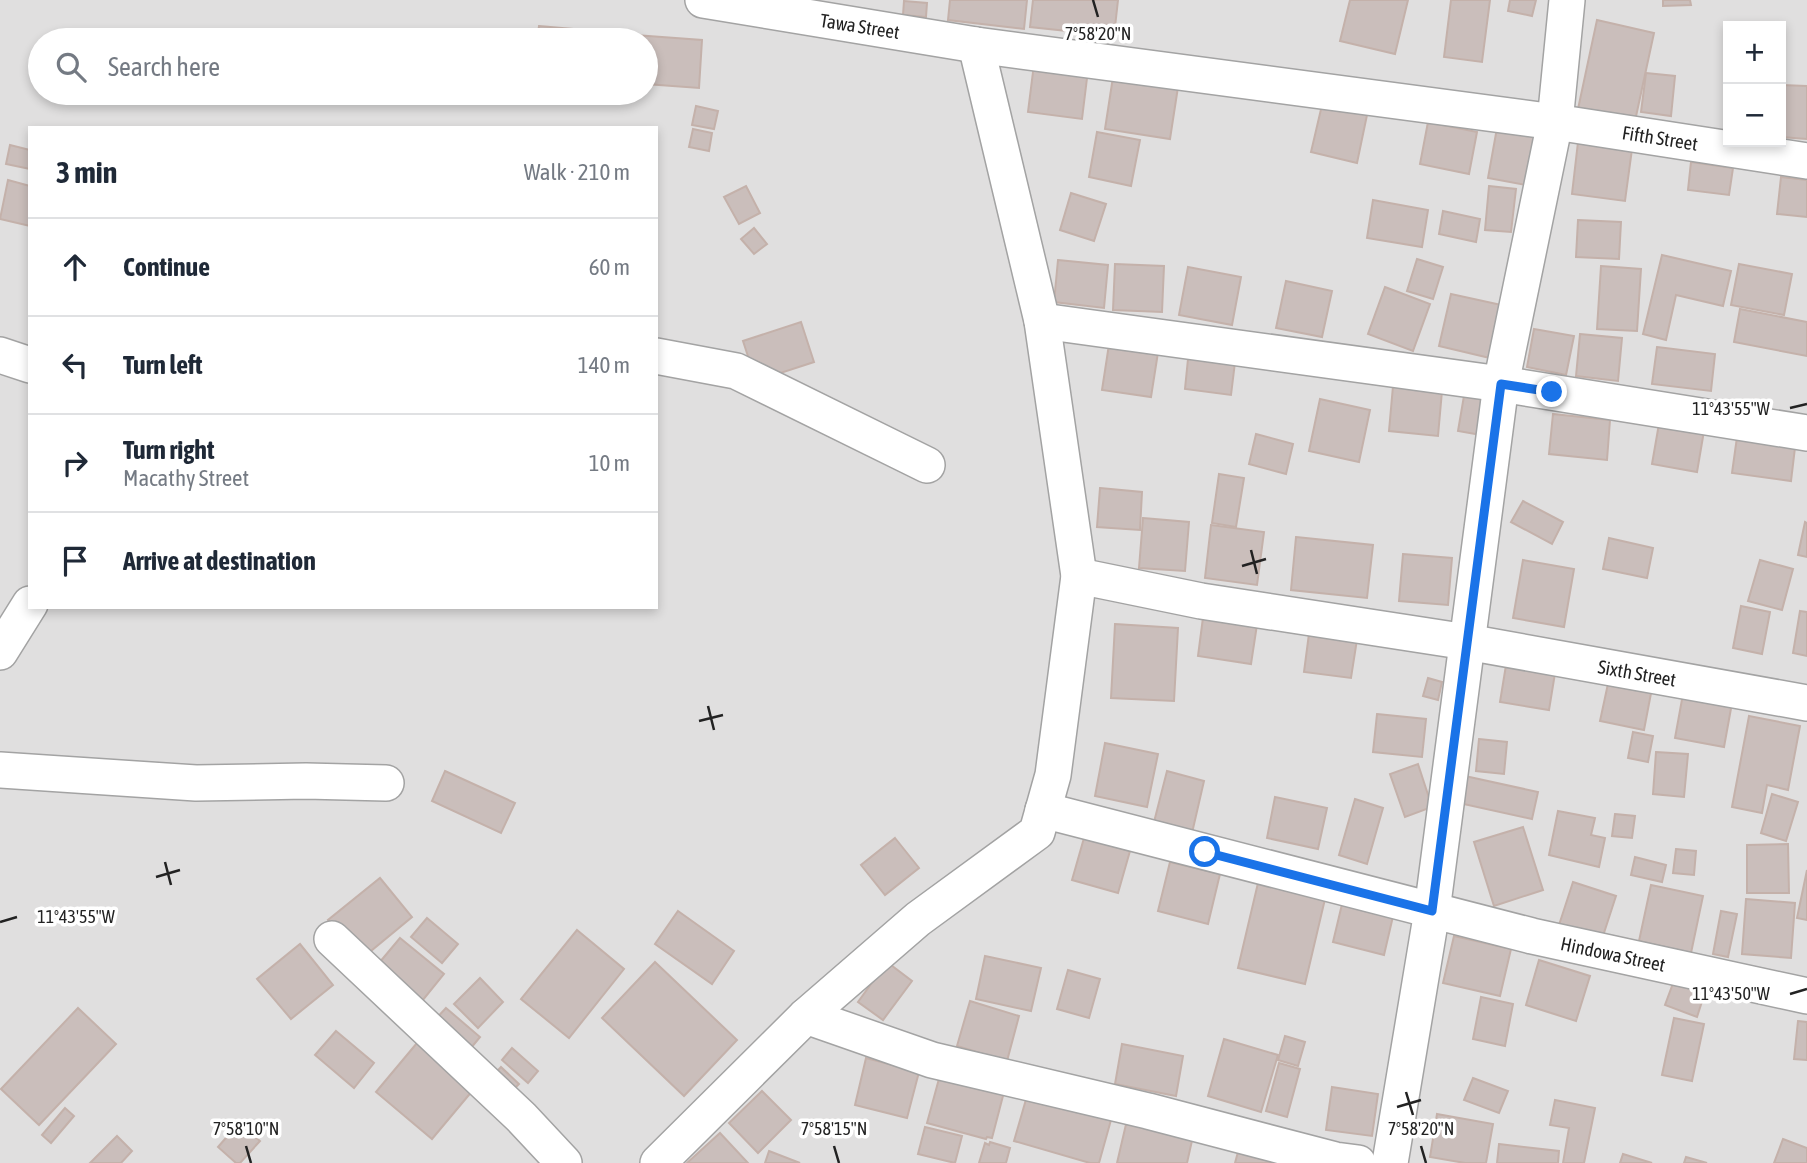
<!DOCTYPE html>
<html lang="en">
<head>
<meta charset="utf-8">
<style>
  :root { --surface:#fff; --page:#f6f6f7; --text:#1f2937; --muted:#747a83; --line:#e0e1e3 }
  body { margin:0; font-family:"Asap Condensed",sans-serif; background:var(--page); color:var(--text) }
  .controls { position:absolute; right:21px; top:21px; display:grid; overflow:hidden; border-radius:0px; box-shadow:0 4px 10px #0003 }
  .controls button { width:63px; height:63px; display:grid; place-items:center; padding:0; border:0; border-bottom:2px solid var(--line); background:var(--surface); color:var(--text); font:35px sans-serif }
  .stop { position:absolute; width:21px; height:21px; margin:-16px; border:5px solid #1a73e8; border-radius:50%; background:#fff }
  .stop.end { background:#1a73e8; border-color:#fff; box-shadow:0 2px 7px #0008 }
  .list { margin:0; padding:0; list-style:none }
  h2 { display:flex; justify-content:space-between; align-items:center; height:91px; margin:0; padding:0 28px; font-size:30px }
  h2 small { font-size:23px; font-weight:400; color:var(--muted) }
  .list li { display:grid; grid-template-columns:46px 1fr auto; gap:21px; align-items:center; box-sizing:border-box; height:98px; padding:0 28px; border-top:2px solid var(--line) }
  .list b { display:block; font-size:26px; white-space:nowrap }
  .list p { margin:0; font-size:23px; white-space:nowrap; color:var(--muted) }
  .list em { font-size:23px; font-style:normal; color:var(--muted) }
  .icon { flex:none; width:38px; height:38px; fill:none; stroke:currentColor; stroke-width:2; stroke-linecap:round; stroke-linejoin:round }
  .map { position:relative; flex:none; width:1807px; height:1163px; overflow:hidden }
  .search { position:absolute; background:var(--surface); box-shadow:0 4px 10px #0003; left:28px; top:28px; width:630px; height:77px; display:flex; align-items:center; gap:18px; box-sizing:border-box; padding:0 24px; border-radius:38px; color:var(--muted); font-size:26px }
  .panel { position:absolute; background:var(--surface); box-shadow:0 4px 10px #0003; left:28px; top:126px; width:630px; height:483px; border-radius:0px }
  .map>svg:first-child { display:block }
</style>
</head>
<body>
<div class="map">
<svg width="1807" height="1163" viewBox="0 0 1807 1163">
  <rect width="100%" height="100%" fill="#f2ede8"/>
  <!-- residential -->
  <path fill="#e0dfdf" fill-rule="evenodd" d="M0,0h1807v1163h-1807zM1728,26h53v116h-53zM40,40h606v53h-606zM30,128h626v479h-626z"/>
  <!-- building -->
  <g fill="#cabebb" stroke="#c4b1aa" stroke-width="2">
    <polygon points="950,0 1027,0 1024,29 948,20"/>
    <polygon points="1033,0 1118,0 1114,36 1030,27"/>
    <polygon points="1350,0 1408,0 1395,54 1340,41"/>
    <polygon points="1451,0 1490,0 1482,62 1444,57"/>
    <polygon points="1510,0 1536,0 1532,16 1508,11"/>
    <polygon points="1663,0 1690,0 1691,5 1663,6"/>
    <polygon points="904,1 927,3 926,17 903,15"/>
    <polygon points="1597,20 1654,33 1635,121 1578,109"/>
    <polygon points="539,26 584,30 583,40 537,40"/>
    <polygon points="621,34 702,40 699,88 646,84 646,40 620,40"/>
    <polygon points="1034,64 1088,70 1082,119 1028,112"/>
    <polygon points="1646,73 1675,76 1671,116 1641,112"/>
    <polygon points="1113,77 1178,87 1170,139 1105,129"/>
    <polygon points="1781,85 1807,86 1807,139 1781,137"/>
    <polygon points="1322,105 1367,115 1357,163 1311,152"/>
    <polygon points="696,106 718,111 714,129 692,125"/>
    <polygon points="1428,122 1477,132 1469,174 1420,164"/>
    <polygon points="1497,128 1535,135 1526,185 1488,178"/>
    <polygon points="693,129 712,133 709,151 689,147"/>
    <polygon points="1097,132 1140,140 1131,186 1089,177"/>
    <polygon points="1578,142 1632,149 1625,201 1572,194"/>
    <polygon points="10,145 30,150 30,169 6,164"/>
    <polygon points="1691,162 1733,168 1729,195 1688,190"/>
    <polygon points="1781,177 1807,180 1807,217 1777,214"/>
    <polygon points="8,180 30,186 30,226 0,219"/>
    <polygon points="746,186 760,213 739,224 724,197"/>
    <polygon points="1489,186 1516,189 1511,232 1485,230"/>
    <polygon points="1071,193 1106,204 1094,241 1060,230"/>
    <polygon points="1373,200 1428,210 1422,247 1367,238"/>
    <polygon points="1443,211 1480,219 1476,242 1439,234"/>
    <polygon points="1578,220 1621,222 1619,259 1576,257"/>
    <polygon points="754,228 767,244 754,254 741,239"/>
    <polygon points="1662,255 1731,271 1723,306 1676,295 1666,340 1643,334"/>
    <polygon points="1417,259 1443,267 1433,299 1407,291"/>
    <polygon points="1058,260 1108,265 1104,308 1054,302"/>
    <polygon points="1115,264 1164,266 1162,312 1113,310"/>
    <polygon points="1739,264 1792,274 1784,315 1731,305"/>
    <polygon points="1601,266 1641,269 1637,331 1597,329"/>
    <polygon points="1188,267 1241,277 1232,325 1179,315"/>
    <polygon points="1286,281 1332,291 1322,337 1276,328"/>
    <polygon points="1385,287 1430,304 1413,351 1368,334"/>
    <polygon points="1451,294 1506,306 1494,359 1439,346"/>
    <polygon points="1740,309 1807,322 1807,356 1734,342"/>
    <polygon points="801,322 814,362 756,381 743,341"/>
    <polygon points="1534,329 1574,336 1566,375 1527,367"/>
    <polygon points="1580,334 1622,338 1618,381 1576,376"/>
    <polygon points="1110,338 1159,346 1151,397 1102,390"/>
    <polygon points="1657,347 1715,354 1711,391 1652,384"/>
    <polygon points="1189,349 1236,354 1231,395 1185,389"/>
    <polygon points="1393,386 1442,391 1438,436 1389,431"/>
    <polygon points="1465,390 1494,395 1487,436 1458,431"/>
    <polygon points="1320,399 1370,410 1359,462 1309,451"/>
    <polygon points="1553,414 1610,420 1607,460 1549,454"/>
    <polygon points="1660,418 1705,425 1697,472 1652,464"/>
    <polygon points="1738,430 1796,439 1791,481 1732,473"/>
    <polygon points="1256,434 1293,444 1286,474 1249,464"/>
    <polygon points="1219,474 1244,478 1236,527 1212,523"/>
    <polygon points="1100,488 1142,492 1140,530 1097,527"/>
    <polygon points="1523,501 1563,522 1552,544 1511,522"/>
    <polygon points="1143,518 1189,522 1185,571 1139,568"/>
    <polygon points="1805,522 1807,523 1807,557 1798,555"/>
    <polygon points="1211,525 1264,532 1257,585 1205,578"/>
    <polygon points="1296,537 1373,545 1367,598 1291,590"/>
    <polygon points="1609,538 1653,548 1647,578 1603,569"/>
    <polygon points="1403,554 1452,558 1448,605 1399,601"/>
    <polygon points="1523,560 1574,569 1564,627 1513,618"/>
    <polygon points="1760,560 1793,569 1782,610 1748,601"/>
    <polygon points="1741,606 1770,612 1762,654 1733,648"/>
    <polygon points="1204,610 1258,618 1251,664 1198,656"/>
    <polygon points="1800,611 1807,612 1807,656 1793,653"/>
    <polygon points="1115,624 1178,628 1174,701 1111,698"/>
    <polygon points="1310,626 1358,633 1351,678 1304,672"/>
    <polygon points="1507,659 1556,667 1549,710 1500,702"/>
    <polygon points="1428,678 1442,682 1438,700 1423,696"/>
    <polygon points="1609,679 1652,688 1644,730 1600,721"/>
    <polygon points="1683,694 1732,703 1724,747 1675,738"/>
    <polygon points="1377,714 1426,719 1422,757 1373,752"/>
    <polygon points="1749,716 1800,726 1788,790 1767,785 1762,813 1732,807"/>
    <polygon points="1633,732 1653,736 1648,762 1628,758"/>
    <polygon points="1479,739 1507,742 1504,774 1476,771"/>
    <polygon points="1105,743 1158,754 1147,807 1095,796"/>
    <polygon points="1656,752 1688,754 1684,797 1653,794"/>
    <polygon points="1418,764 1432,807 1405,817 1390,774"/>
    <polygon points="445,771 515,803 501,833 432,801"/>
    <polygon points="1167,771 1204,781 1192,833 1154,822"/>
    <polygon points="1465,776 1538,792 1532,819 1459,803"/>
    <polygon points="1772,794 1798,802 1786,841 1761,833"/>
    <polygon points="1275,797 1327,808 1318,849 1267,838"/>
    <polygon points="1355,799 1383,808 1367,864 1339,855"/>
    <polygon points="1558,811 1595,818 1591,835 1605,838 1599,867 1549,855"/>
    <polygon points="1615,814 1635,816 1632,838 1612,836"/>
    <polygon points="1523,827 1543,890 1494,906 1474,842"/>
    <polygon points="895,838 919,868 885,895 861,865"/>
    <polygon points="1084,838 1130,851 1118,893 1072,880"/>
    <polygon points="1788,844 1789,893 1747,893 1747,845"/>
    <polygon points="1676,849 1696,851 1694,875 1673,873"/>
    <polygon points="1635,857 1666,865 1662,882 1631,875"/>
    <polygon points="1170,862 1220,874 1208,924 1158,911"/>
    <polygon points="1807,870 1807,920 1797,918"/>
    <polygon points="380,878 412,917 360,960 328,920"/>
    <polygon points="1573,882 1616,896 1602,939 1559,925"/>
    <polygon points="1258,883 1325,899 1305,984 1238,968"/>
    <polygon points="1651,885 1703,896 1691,953 1639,941"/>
    <polygon points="1746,899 1795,903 1791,958 1742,954"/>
    <polygon points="1343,900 1394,912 1384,955 1333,942"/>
    <polygon points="678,911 734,951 712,984 655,944"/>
    <polygon points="1721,911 1737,914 1728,957 1713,954"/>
    <polygon points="427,918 458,944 442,963 411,937"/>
    <polygon points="577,930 624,969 569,1038 521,999"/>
    <polygon points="1454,936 1511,949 1500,996 1443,983"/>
    <polygon points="400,938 444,974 418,1006 374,969"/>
    <polygon points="300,944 333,985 291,1019 257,979"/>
    <polygon points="985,956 1041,968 1031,1011 976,999"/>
    <polygon points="1539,960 1590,976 1576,1021 1526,1005"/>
    <polygon points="655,962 737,1040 684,1096 602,1018"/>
    <polygon points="887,962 912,981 883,1020 858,1002"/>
    <polygon points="1068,970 1100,979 1089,1018 1057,1009"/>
    <polygon points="480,978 503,1002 478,1028 454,1004"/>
    <polygon points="1675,978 1706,989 1697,1017 1665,1005"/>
    <polygon points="1481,997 1513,1004 1505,1046 1473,1039"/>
    <polygon points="970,1001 1019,1016 1007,1061 957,1046"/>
    <polygon points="78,1008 116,1044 39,1125 1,1089"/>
    <polygon points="446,1008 480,1037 466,1054 432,1023"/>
    <polygon points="1674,1018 1704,1024 1692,1081 1662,1075"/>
    <polygon points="1798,1021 1807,1022 1807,1060 1794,1059"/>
    <polygon points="336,1031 374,1063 354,1088 315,1055"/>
    <polygon points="1285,1036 1305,1042 1298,1066 1278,1060"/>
    <polygon points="1224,1039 1278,1055 1261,1112 1208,1096"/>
    <polygon points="417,1043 473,1090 432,1139 376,1092"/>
    <polygon points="1122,1044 1183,1056 1176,1096 1115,1084"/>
    <polygon points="512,1048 538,1071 528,1083 502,1060"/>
    <polygon points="866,1058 919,1072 907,1118 855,1105"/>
    <polygon points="1279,1063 1300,1069 1287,1117 1266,1111"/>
    <polygon points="501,1067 519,1084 507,1096 490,1079"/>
    <polygon points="940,1075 1004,1092 992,1138 987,1137 986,1139 927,1123"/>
    <polygon points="1473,1078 1508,1091 1499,1113 1464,1100"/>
    <polygon points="1332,1087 1378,1094 1372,1136 1326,1130"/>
    <polygon points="762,1091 791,1120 758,1153 729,1123"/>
    <polygon points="1027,1096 1111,1120 1099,1163 1090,1163 1014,1141"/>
    <polygon points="1555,1100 1595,1108 1584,1163 1563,1163 1569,1128 1550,1125"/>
    <polygon points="65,1108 74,1116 51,1143 42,1135"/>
    <polygon points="1437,1114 1493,1124 1486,1163 1465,1163 1430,1157"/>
    <polygon points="1127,1120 1193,1136 1187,1163 1117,1163"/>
    <polygon points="239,1123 260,1141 240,1163 236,1163 218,1147"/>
    <polygon points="925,1127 962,1136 955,1163 918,1154"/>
    <polygon points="720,1133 748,1163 687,1163"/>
    <polygon points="117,1136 132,1151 121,1163 90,1163"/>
    <polygon points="1783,1139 1807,1148 1807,1163 1774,1163"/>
    <polygon points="990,1142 1010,1148 1006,1163 979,1163 985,1143 989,1145"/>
    <polygon points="1499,1144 1559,1151 1558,1163 1497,1163"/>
    <polygon points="769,1151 800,1163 765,1163"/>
    <polygon points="1238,1152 1279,1163 1235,1163"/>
    <polygon points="1623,1154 1652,1163 1620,1163"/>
    <polygon points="1686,1157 1707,1163 1684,1163"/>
  </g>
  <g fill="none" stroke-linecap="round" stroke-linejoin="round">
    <!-- minor casing -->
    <g stroke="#a3a3a3" stroke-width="38">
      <g id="minor">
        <polyline points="703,0 976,45 1555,122 1807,161"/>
        <polyline points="1042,321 1501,384 1807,433"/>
        <polyline points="0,355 30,365"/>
        <polyline points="656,356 736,371 927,465"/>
        <polyline points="1079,576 1201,601 1467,642 1807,703"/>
        <polyline points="0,652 30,604"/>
        <polyline points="0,770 196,783 306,781 386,783"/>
        <polyline points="1043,810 1532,936 1807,996"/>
        <polyline points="332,939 521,1117 564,1163"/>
        <polyline points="806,1016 932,1060 1148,1111 1335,1160 1358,1163"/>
        <polyline points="658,1163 806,1016 918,919 1037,832 1053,775 1079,576 1042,321 976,45"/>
        <polyline points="1390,1163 1432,911 1501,384 1555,122 1567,0"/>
      </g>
    </g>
    <!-- minor -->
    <use href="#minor" stroke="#fff" stroke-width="35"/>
  </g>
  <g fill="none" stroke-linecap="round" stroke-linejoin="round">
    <!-- route -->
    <polyline stroke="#1a73e8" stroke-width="9" points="1205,852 1432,911 1501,384 1552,392"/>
  </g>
  <!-- ticks -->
  <path fill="none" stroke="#222" stroke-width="2.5" d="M1093,0l5,17M1790,408l17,-4M1251,550l6,24M1242,566l24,-7M708,706l6,24M699,721l24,-6M165,862l6,23M156,877l24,-7M0,922l17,-5M1790,994l17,-5M1406,1092l7,23M1397,1107l24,-7M246,1146l5,17M834,1146l5,17M1421,1146l5,17"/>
  <g text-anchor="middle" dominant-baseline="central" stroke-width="7" stroke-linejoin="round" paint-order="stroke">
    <!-- street labels -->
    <g font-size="19" fill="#222" stroke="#fff">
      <text transform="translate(860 26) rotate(9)">Tawa Street</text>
      <text transform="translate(1660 138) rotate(9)">Fifth Street</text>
      <text transform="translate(1637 673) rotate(10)">Sixth Street</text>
      <text transform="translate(1613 954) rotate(12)">Hindowa Street</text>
    </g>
  </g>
  <g font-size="18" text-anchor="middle" fill="#222" stroke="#fff" stroke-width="7" stroke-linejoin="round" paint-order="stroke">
    <text x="1098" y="40">7°58'20"N</text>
    <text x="1731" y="415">11°43'55"W</text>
    <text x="76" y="923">11°43'55"W</text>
    <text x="1731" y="1000">11°43'50"W</text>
    <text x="246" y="1135">7°58'10"N</text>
    <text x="834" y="1135">7°58'15"N</text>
    <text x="1421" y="1135">7°58'20"N</text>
  </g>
</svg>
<div class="controls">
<button>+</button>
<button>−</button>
</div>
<div class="stop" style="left:1205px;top:852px"></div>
<div class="stop end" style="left:1552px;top:392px"></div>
<div class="search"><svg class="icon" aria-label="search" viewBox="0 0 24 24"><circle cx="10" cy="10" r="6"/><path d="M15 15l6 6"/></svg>Search here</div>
<section class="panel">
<h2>3 min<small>Walk · 210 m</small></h2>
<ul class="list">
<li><svg class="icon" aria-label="ahead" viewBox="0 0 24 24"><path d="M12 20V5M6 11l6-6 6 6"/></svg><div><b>Continue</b></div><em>60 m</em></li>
<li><svg class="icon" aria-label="left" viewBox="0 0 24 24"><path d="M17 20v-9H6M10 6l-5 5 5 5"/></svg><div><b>Turn left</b></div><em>140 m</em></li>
<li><svg class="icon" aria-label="right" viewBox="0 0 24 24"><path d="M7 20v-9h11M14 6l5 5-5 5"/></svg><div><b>Turn right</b><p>Macathy Street</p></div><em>10 m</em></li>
<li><svg class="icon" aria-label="arrive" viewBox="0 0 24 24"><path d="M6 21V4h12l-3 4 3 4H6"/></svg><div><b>Arrive at destination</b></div></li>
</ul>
</section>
</div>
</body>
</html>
